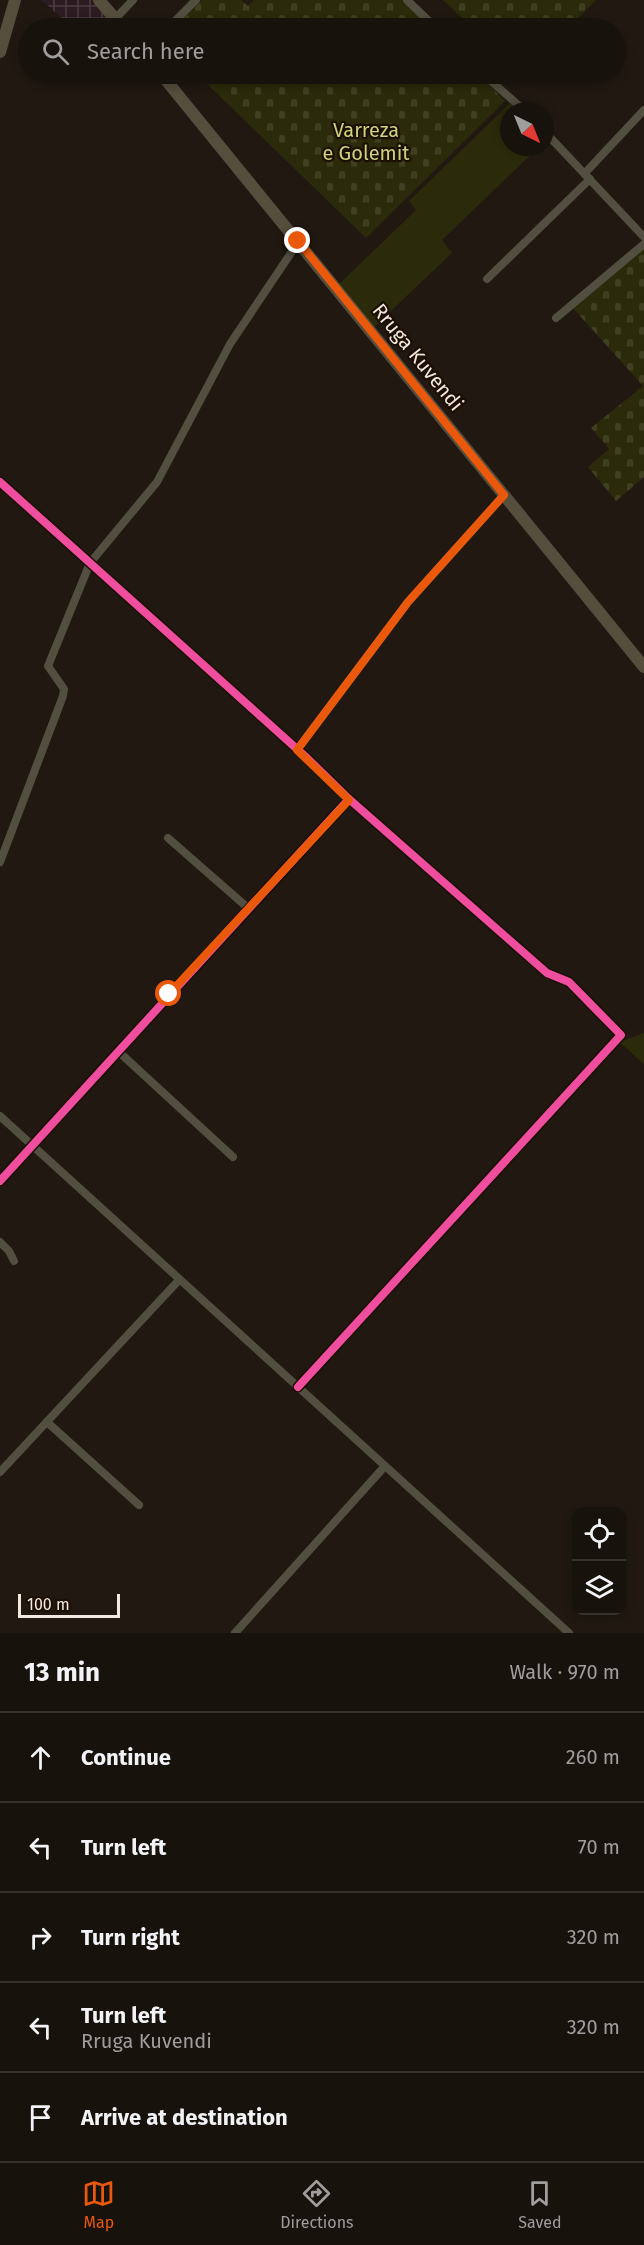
<!DOCTYPE html>
<html lang="en">
<head>
<meta charset="utf-8">
<style>
  :root { --surface:#18120d; --page:#25201b; --text:#f1f3f6; --muted:#9f9e9d; --line:#36322e; --accent:#ea580c }
  body { margin:0; font-family:"Fira Sans",sans-serif; background:var(--page); color:var(--text) }
  .controls { position:absolute; right:18px; bottom:18px; display:grid; overflow:hidden; border-radius:12px; box-shadow:0 3px 9px #0003 }
  .controls button { width:54px; height:54px; display:grid; place-items:center; padding:0; border:0; border-bottom:2px solid var(--line); background:var(--surface); color:var(--text); font:30px sans-serif }
  .compass { position:absolute; left:500px; top:102px; width:54px; height:54px; border-radius:50%; background:var(--surface); box-shadow:0 3px 9px #0003; rotate:137deg }
  .scale { position:absolute; left:18px; bottom:15px; width:102px; box-sizing:border-box; padding-left:6px; border:3px solid #f2e8df; border-top:0; font-size:16px; line-height:21px; white-space:nowrap; color:#f2e8df; -webkit-text-stroke:4px #1c0f04; paint-order:stroke }
  .stop { position:absolute; width:18px; height:18px; margin:-14px; border:4px solid #ea580c; border-radius:50%; background:#fff }
  .stop.end { background:#ea580c; border-color:#fff; box-shadow:0 2px 6px #0008 }
  .list { margin:0; padding:0; list-style:none }
  h2 { display:flex; justify-content:space-between; align-items:center; height:78px; margin:0; padding:0 24px; font-size:26px }
  h2 small { font-size:20px; font-weight:400; color:var(--muted) }
  .list li { display:grid; grid-template-columns:39px 1fr auto; gap:18px; align-items:center; box-sizing:border-box; height:90px; padding:0 24px; border-top:2px solid var(--line) }
  .list b { display:block; font-size:22px; white-space:nowrap }
  .list p { margin:0; font-size:20px; white-space:nowrap; color:var(--muted) }
  .list em { font-size:20px; font-style:normal; color:var(--muted) }
  .icon { flex:none; width:33px; height:33px; fill:none; stroke:currentColor; stroke-width:2; stroke-linecap:round; stroke-linejoin:round }
  .map { position:relative; flex:none; width:644px; height:1633px; overflow:hidden }
  .search { position:absolute; background:var(--surface); box-shadow:0 3px 9px #0003; left:18px; right:18px; top:18px; height:66px; display:flex; align-items:center; gap:15px; box-sizing:border-box; padding:0 21px; border-radius:33px; color:var(--muted); font-size:22px }
  .sheet { height:528px; background:var(--surface) }
  nav { display:flex; justify-content:space-around; align-items:center; box-sizing:border-box; height:84px; border-top:2px solid var(--line); background:var(--surface); font-size:16px; color:var(--muted) }
  nav a { display:grid; justify-items:center; gap:3px }
  nav .on { color:var(--accent) }
  .map>svg:first-child { display:block }
</style>
</head>
<body>
<div class="map">
<svg width="644" height="1633" viewBox="0 0 644 1633">
  <defs>
    <pattern id="industrial-grid" width="8" height="8" patternUnits="userSpaceOnUse" patternTransform="scale(1.5)"><rect width="8" height="8" fill="#2c1c22"/><path d="M0 4h8M4 0v8" fill="none" stroke="#4b3d42"/></pattern>
    <pattern id="cemetery-stones" width="16" height="16" patternUnits="userSpaceOnUse" patternTransform="scale(1.5)"><rect width="16" height="16" fill="#2b2a0a"/><path d="M2 7V4a2 2 0 0 1 4 0v3zM10 15v-3a2 2 0 0 1 4 0v3z" fill="#403f22"/></pattern>
  </defs>
  <rect width="100%" height="100%" fill="#201811"/>
  <!-- industrial -->
  <polygon fill="url(#industrial-grid)" points="42,0 95,0 108,17 94,28 72,28"/>
  <!-- green -->
  <g fill="#2b2a0a">
    <polygon points="511,102 521,111 509,111 509,147 539,147 442,240 452,253 373,328 338,285 416,210 409,201"/>
    <polygon points="644,1033 644,1064 619,1042"/>
  </g>
  <!-- cemetery -->
  <g fill="url(#cemetery-stones)">
    <polygon points="202,0 241,0 248,6 254,0 402,0 431,28 174,28"/>
    <polygon points="443,0 596,0 568,28 473,28"/>
    <polygon points="197,74 478,74 505,101 366,238"/>
    <polygon points="644,246 644,477 616,501 588,467 609,449 591,428 643,386 572,307"/>
  </g>
  <g fill="none" stroke-linecap="round" stroke-linejoin="round">
    <!-- street -->
    <g stroke="#524e40" stroke-width="8">
      <polyline points="407,0 436,28"/>
      <polyline points="115,19 133,0"/>
      <polyline points="168,28 196,0"/>
      <polyline points="483,74 525,111"/>
      <polyline points="545,132 644,237"/>
      <polyline points="585,173 644,110"/>
      <polyline points="487,279 590,179"/>
      <polyline points="556,318 644,244"/>
      <polyline points="0,482 307,758 349,799 0,1181"/>
      <polyline points="297,750 408,602 504,495"/>
      <polyline points="168,838 248,908"/>
      <polyline points="0,862 63,696 64,689 48,666 90,563 157,482 230,344 299,241"/>
      <polyline points="119,1052 233,1157"/>
      <polyline points="0,1116 569,1633"/>
      <polyline points="0,1242 9,1251 14,1261"/>
      <polyline points="298,1387 621,1035 569,982 547,973 349,799"/>
      <polyline points="47,1422 139,1505"/>
      <polyline points="0,1472 179,1280"/>
      <polyline points="235,1633 385,1466"/>
    </g>
    <!-- secondary -->
    <g stroke="#554e3d" stroke-width="12">
      <polyline points="99,0 123,28"/>
      <polyline points="0,52 15,0"/>
      <polyline points="161,74 644,667"/>
    </g>
    <!-- cycleway casing -->
    <g stroke="#1c0f04" stroke-width="11">
      <g id="cycleway">
        <polyline points="0,482 307,758 349,799 0,1181"/>
        <polyline points="298,1387 621,1035 569,982 547,973 349,799"/>
      </g>
    </g>
    <!-- cycleway -->
    <use href="#cycleway" stroke="#ef4d9e" stroke-width="8"/>
  </g>
  <g fill="none" stroke-linecap="round" stroke-linejoin="round">
    <!-- route -->
    <polyline stroke="#ea580c" stroke-width="8" points="169,994 349,800 297,750 408,602 504,495 298,241"/>
  </g>
  <g text-anchor="middle" dominant-baseline="central" stroke-width="4.5" stroke-linejoin="round" paint-order="stroke">
    <!-- park labels -->
    <g font-size="20" fill="#ced17d" stroke="#1c0f04">
      <text x="366" y="130">Varreza<tspan x="366" dy="23">e Golemit</tspan></text>
    </g>
    <!-- street labels -->
    <g font-size="20" fill="#f2e8df" stroke="#1c0f04">
      <text transform="translate(418 357) rotate(51)">Rruga Kuvendi</text>
    </g>
  </g>
</svg>
<div class="controls">
<button><svg class="icon" aria-label="locate" viewBox="0 0 24 24"><circle cx="12" cy="12" r="6"/><path d="M12 2v4M12 18v4M2 12h4M18 12h4"/></svg></button>
<button><svg class="icon" aria-label="layers" viewBox="0 0 24 24"><path d="M12 4l9 5-9 5-9-5zM3 14l9 5 9-5"/></svg></button>
</div>
<svg class="compass" viewBox="-18 -18 36 36"><path d="M0-13l5 13h-10z" fill="#e53935"/><path d="M0 13l5-13h-10z" fill="#9f9e9d"/></svg>
<div class="scale">100 m</div>
<div class="stop" style="left:169px;top:994px"></div>
<div class="stop end" style="left:298px;top:241px"></div>
<div class="search"><svg class="icon" aria-label="search" viewBox="0 0 24 24"><circle cx="10" cy="10" r="6"/><path d="M15 15l6 6"/></svg>Search here</div>
</div>
<section class="sheet">
<h2>13 min<small>Walk · 970 m</small></h2>
<ul class="list">
<li><svg class="icon" aria-label="ahead" viewBox="0 0 24 24"><path d="M12 20V5M6 11l6-6 6 6"/></svg><div><b>Continue</b></div><em>260 m</em></li>
<li><svg class="icon" aria-label="left" viewBox="0 0 24 24"><path d="M17 20v-9H6M10 6l-5 5 5 5"/></svg><div><b>Turn left</b></div><em>70 m</em></li>
<li><svg class="icon" aria-label="right" viewBox="0 0 24 24"><path d="M7 20v-9h11M14 6l5 5-5 5"/></svg><div><b>Turn right</b></div><em>320 m</em></li>
<li><svg class="icon" aria-label="left" viewBox="0 0 24 24"><path d="M17 20v-9H6M10 6l-5 5 5 5"/></svg><div><b>Turn left</b><p>Rruga Kuvendi</p></div><em>320 m</em></li>
<li><svg class="icon" aria-label="arrive" viewBox="0 0 24 24"><path d="M6 21V4h12l-3 4 3 4H6"/></svg><div><b>Arrive at destination</b></div></li>
</ul>
</section>
<nav>
<a class="on"><svg class="icon" aria-label="map" viewBox="0 0 24 24"><path d="M3 6l6-2 6 2 6-2v14l-6 2-6-2-6 2zM9 4v14M15 6v14"/></svg>Map</a>
<a><svg class="icon" aria-label="directions" viewBox="0 0 24 24"><path d="M12 3l9 9-9 9-9-9zM9 14v-3h6M13 9l2 2-2 2"/></svg>Directions</a>
<a><svg class="icon" aria-label="saved" viewBox="0 0 24 24"><path d="M7 4h10v16l-5-4-5 4z"/></svg>Saved</a>
</nav>
</body>
</html>
